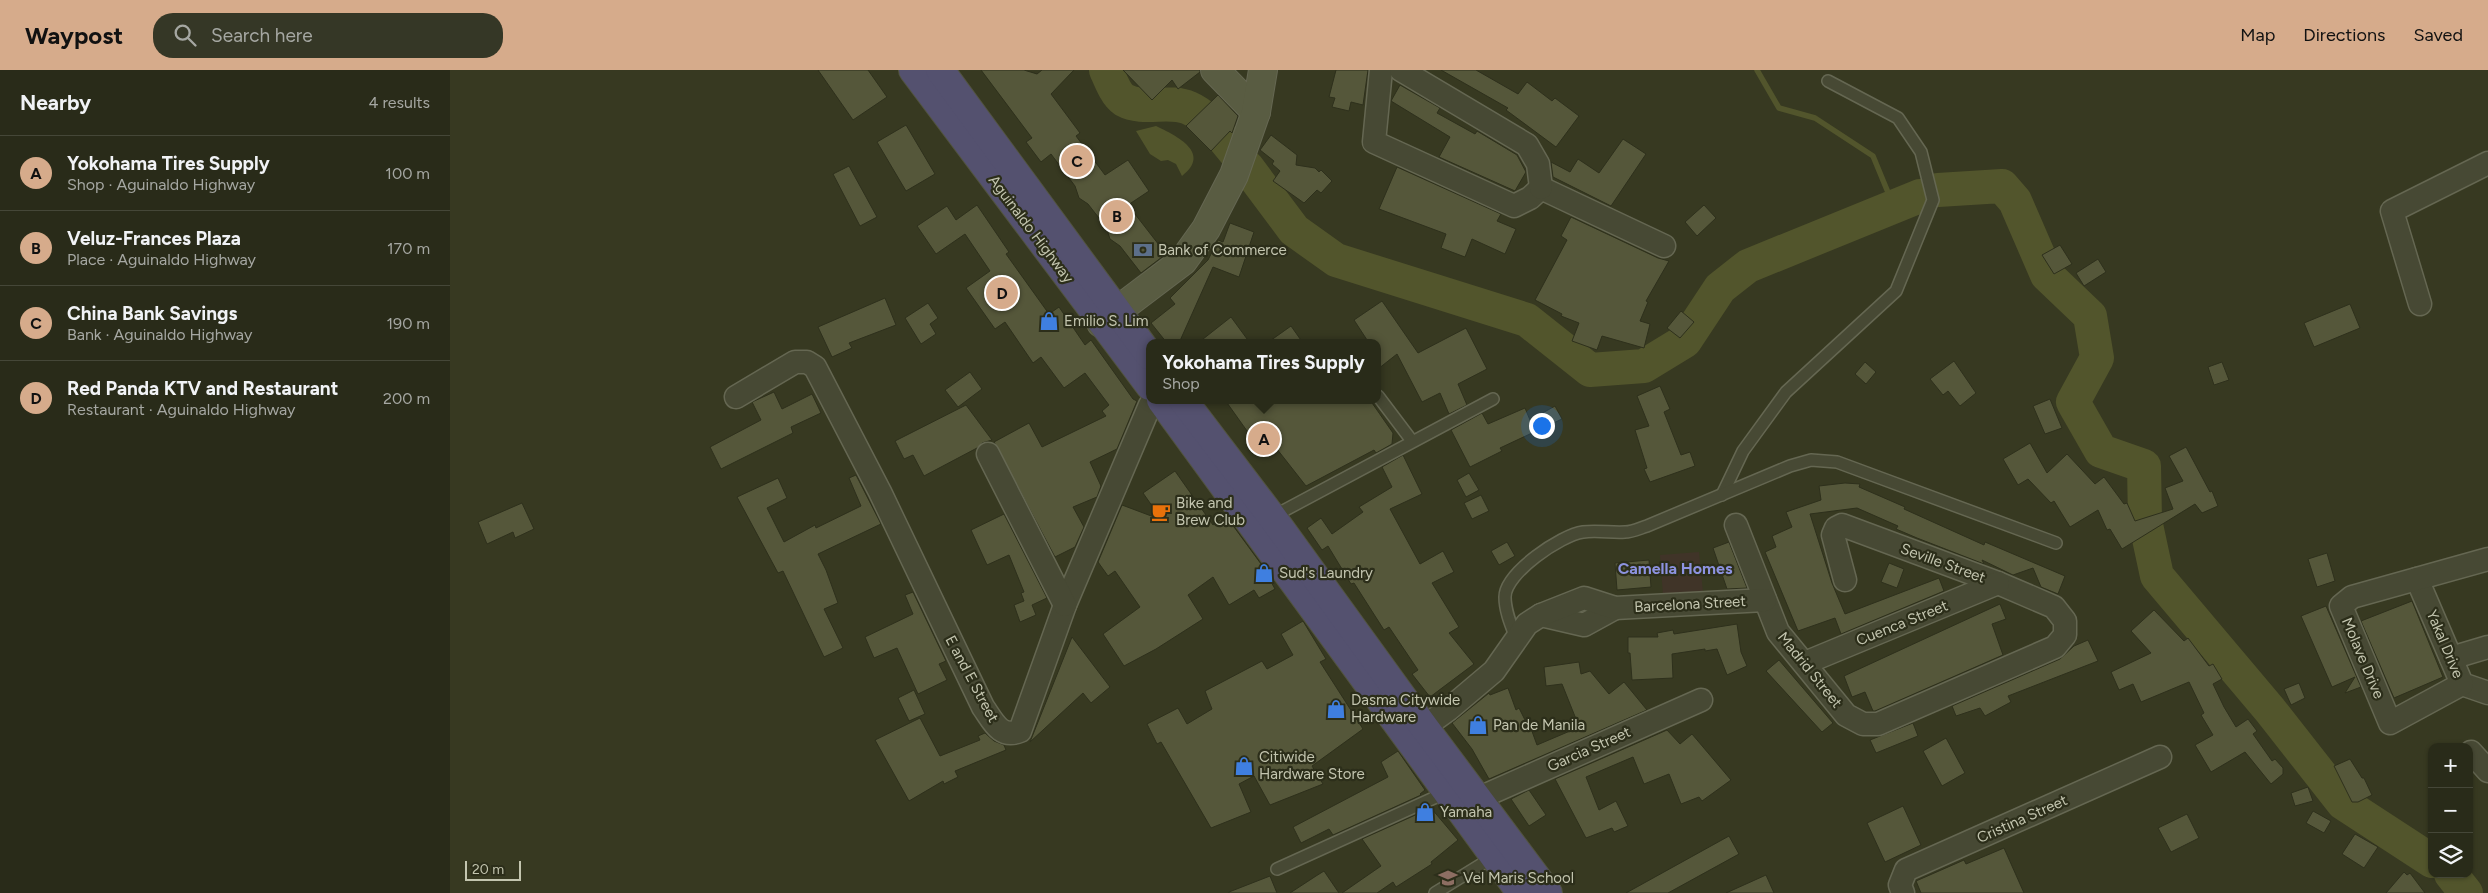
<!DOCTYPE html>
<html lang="en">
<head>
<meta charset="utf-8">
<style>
  :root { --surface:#292b19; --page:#353726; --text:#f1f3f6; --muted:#a5a7a2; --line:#454738; --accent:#d6ab8b }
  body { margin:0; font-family:Figtree,sans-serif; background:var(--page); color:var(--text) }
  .controls { position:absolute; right:15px; bottom:15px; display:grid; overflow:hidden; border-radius:10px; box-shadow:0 1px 4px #0004 }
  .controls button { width:45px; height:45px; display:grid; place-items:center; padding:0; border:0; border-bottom:1px solid var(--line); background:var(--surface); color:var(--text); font:25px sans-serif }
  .scale { position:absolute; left:15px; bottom:12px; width:56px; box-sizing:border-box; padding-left:5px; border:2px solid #c3c5af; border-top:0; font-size:14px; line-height:18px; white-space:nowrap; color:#c3c5af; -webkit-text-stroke:4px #2c2e1a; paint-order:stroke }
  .you { position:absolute; left:1091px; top:355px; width:18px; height:18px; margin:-12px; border:4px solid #fff; border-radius:50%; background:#1a73e8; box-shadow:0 0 0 8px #1a73e833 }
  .badge { display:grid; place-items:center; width:32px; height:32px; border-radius:50%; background:var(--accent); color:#111; font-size:16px; font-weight:700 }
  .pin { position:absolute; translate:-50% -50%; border:2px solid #fff; box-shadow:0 1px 5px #0006 }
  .popup { position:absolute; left:696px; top:269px; width:235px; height:65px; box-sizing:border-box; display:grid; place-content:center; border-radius:10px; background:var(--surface); filter:drop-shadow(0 1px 4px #0005); font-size:16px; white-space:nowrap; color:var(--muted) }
  .popup b { font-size:19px; color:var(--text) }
  .popup::after { content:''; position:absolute; left:50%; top:100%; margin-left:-10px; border:10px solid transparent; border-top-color:var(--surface) }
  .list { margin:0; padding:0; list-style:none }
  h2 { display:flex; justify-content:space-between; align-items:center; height:65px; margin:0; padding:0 20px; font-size:21px }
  h2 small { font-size:16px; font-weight:400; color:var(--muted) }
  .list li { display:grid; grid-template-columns:32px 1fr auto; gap:15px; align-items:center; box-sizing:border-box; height:75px; padding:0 20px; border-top:1px solid var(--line) }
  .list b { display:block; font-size:19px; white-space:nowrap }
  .list p { margin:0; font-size:16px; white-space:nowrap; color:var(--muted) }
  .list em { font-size:16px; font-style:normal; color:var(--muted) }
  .icon { flex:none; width:28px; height:28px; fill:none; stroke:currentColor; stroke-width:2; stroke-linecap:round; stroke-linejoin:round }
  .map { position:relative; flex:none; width:2038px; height:823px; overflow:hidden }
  header { display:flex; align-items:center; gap:30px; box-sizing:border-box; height:70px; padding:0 25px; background:var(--accent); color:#111 }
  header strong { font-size:24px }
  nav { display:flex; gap:28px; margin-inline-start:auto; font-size:18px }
  .search { width:350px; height:45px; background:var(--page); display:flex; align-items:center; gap:12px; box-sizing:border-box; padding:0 18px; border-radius:20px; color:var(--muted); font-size:19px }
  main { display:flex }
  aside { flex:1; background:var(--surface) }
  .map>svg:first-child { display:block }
</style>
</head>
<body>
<header>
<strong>Waypost</strong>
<div class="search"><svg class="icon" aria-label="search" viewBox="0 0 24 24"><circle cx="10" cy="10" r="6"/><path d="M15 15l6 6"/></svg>Search here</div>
<nav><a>Map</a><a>Directions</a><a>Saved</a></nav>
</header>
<main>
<aside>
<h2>Nearby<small>4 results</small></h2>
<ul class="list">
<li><span class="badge">A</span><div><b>Yokohama Tires Supply</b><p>Shop · Aguinaldo Highway</p></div><em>100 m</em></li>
<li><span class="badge">B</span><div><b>Veluz-Frances Plaza</b><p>Place · Aguinaldo Highway</p></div><em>170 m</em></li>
<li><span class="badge">C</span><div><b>China Bank Savings</b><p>Bank · Aguinaldo Highway</p></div><em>190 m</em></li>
<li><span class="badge">D</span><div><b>Red Panda KTV and Restaurant</b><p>Restaurant · Aguinaldo Highway</p></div><em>200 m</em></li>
</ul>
</aside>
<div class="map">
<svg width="2038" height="823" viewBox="0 0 2038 823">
  <rect width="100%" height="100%" fill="#373921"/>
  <!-- green -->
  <polygon fill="#403428" points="1249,482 1253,522 1213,525 1210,485"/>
  <!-- water -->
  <path fill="#52552c" d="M706,56c21,10 56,27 26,50l-6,-12 -8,-4 -7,1 -11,-7 -14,-23z"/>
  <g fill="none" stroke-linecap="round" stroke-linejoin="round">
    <!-- stream -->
    <polyline stroke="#52552c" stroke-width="5.5" points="1307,0 1329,38 1365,48 1423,86 1444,137"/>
    <!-- river -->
    <g stroke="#52552c" stroke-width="34">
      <path d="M656,0c4,9 10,25 18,30 20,11 45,-1 65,8 19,8 32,28 45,43"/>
      <polyline points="797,97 844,160 886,190 1077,250 1140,300 1194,296 1235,271 1270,218 1298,196 1470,126"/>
      <polyline points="1488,120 1552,116 1565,131 1597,205 1640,246 1647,288 1623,332 1651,381 1694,396 1695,450 1707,506 1820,640 1893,733 1982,791"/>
      <polyline points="2001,804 2016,823"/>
    </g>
  </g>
  <!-- building -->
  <g fill="#55573a" stroke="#2e301c">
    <polygon points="368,0 418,0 437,27 403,50"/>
    <polygon points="531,0 574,0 587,4 592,0 624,0 601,24 630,63 626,66 655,105 678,90 699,121 678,135 716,184 691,203 670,176 660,169 656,157 638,134 629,128 625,116 601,84 591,92 576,72 582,68"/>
    <polygon points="673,0 750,0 750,2 728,19 722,10 702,30"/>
    <polygon points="886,0 918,0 913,35 901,32 899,41 882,37 885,28 879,27"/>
    <polygon points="991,0 1026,0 1068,24 1077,12 1102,31 1105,28 1129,46 1106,77 1056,40 1058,38"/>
    <polygon points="950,15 990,38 987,43 1025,64 1027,61 1067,85 1076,102 1065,121 989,87 1000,67 941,31"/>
    <polygon points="768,25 788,46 782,63 780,61 761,81 736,56"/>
    <polygon points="456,55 485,104 456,121 427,72"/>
    <polygon points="821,65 847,85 846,95 865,98 869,102 871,100 882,111 871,123 867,120 854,133 823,111 830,101 822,94 824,91 810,80"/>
    <polygon points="1173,69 1196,84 1161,136 1103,107 1101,92 1120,102 1128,89 1149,103"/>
    <polygon points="399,96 427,147 410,156 383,104"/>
    <polygon points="947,97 1051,144 1047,151 1066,159 1055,184 1022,169 1015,187 991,178 996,164 929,139"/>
    <polygon points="527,135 559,182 556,184 599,244 609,237 635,275 641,270 683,329 687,331 667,379 640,392 651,416 647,427 623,437 634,457 625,477 605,487 544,372 579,353 592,377 656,346 652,341 659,335 635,303 614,318 591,287 583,293 555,252 545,259 516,218 540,201 515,164 486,184 467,156 497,136 506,150"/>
    <polygon points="1254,135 1266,148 1247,166 1235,152"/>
    <polygon points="1121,147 1208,188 1219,191 1196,231 1198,232 1190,251 1200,254 1194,278 1152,266 1147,280 1122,271 1129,253 1111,246 1112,244 1085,230 1117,170 1111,166"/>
    <polygon points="780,153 804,162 789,207 763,197 729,273 717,273 701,253 725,234 720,228 758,190 768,170 773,172"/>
    <polygon points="1610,175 1622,194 1604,204 1592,185"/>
    <polygon points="1648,189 1656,202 1634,216 1626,203"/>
    <polygon points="435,228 446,255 399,273 402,278 382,287 368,257"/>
    <polygon points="932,231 968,283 1016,258 1037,299 1008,314 1017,335 999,344 990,323 972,332 947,284 928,299 928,273 919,273 904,250"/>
    <polygon points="478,233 488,248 480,254 486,264 471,274 455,248"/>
    <polygon points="1900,234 1910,258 1864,277 1854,253"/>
    <polygon points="1231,241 1244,252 1230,268 1217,258"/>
    <polygon points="781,247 800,273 748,273"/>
    <polygon points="841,256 853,273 817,273"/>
    <polygon points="1504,291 1526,323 1510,336 1498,321 1493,325 1480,309"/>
    <polygon points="1415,292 1426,302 1416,314 1405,304"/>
    <polygon points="1772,292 1779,310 1764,315 1758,297"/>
    <polygon points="520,302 532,319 508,337 495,320"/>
    <polygon points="1210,316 1220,339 1214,342 1231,385 1240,382 1245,396 1200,412 1194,399 1197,398 1185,360 1199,356 1187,326"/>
    <polygon points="324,322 332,339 362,324 371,343 341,357 343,363 271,399 260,377 311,350 302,332"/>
    <polygon points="1600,329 1612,358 1595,364 1583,336"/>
    <polygon points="775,330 920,330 943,363 942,374 926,383 924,380 856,416 823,374 812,382"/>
    <polygon points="516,335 542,370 532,373 527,378 474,406 463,385 454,389 445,371"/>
    <polygon points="1105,336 1112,349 1050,378 1052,381 1020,397 1001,360 1032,343 1038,354 1075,338 1080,350"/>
    <polygon points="1580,373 1597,403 1617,384 1645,414 1654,407 1674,434 1677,433 1685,451 1723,439 1715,418 1733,411 1719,386 1736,377 1760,422 1762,421 1768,436 1752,443 1745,434 1672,479 1660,459 1657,460 1648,440 1620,457 1604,431 1601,433 1578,409 1568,415 1553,389"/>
    <polygon points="953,385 972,424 940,439 970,494 993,481 1004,502 982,513 1009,557 999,563 1024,594 980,627 962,604 968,600 939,557 934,560 904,513 901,514 878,476 872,480 857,458 871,448 882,464 913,442 909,437 942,417 932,397"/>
    <polygon points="725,401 763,455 776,446 822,509 820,510 825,519 809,528 804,520 779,535 763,507 738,525 753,549 706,579 674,596 653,564 690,537 665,501 658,506 648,492 672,435 712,450 693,423"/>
    <polygon points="1019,403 1029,420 1016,427 1007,410"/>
    <polygon points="406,405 431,454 368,484 376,500 388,533 374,539 393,578 374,587 333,501 328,503 287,427 328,408 337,428 317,438 334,472 365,455 366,458 411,436 399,408"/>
    <polygon points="1395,413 1410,414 1409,417 1455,437 1454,439 1534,475 1535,472 1615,506 1608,524 1591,517 1583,498 1563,505 1532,490 1534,494 1467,468 1446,459 1448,456 1407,438 1360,444 1382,513 1395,544 1489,508 1494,521 1391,564 1385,548 1348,561 1315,482 1326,477 1322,466 1342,457 1336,442 1371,430 1369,416"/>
    <polygon points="1031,425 1039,441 1022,449 1014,433"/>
    <polygon points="72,433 84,459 65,468 63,462 37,474 28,452"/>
    <polygon points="554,444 597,528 582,535 586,545 570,552 564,535 574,531 571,523 574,522 559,485 537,495 521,460"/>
    <polygon points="1057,472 1065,486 1049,495 1041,481"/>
    <polygon points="1279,472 1297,518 1277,519 1263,478"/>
    <polygon points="1877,483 1885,511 1867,517 1858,489"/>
    <polygon points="1199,490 1201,517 1167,520 1165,493"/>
    <polygon points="1439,493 1454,499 1447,518 1431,512"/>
    <polygon points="463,522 496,591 489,594 497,610 468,624 447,578 424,588 415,567 463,544 455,525"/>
    <polygon points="1962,531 1993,607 1944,628 1911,551"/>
    <polygon points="1550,534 1556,549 1542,554 1553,585 1425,641 1423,641 1415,622 1402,627 1394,606"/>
    <polygon points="1876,536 1911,617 1895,623 1905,607 1882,617 1851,546"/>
    <polygon points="1704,540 1734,571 1738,568 1759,596 1763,594 1772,609 1763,614 1774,637 1786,657 1798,649 1807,661 1803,664 1822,691 1825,689 1833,698 1833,704 1821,714 1795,682 1761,702 1745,675 1763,665 1751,645 1754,643 1739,612 1691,632 1683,614 1669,620 1661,602 1701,583 1681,561"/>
    <polygon points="853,551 876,589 870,592 913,659 862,696 873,714 820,735 804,706 789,714 801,742 761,758 711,672 707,674 697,654 728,638 737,654 762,639 755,621 812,591 817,599 843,585 831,564"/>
    <polygon points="1287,554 1291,582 1297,596 1277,605 1267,579 1255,581 1255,579 1222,584 1223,608 1182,610 1180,583 1178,583 1178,567 1208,567 1207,563 1223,560 1224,564"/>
    <polygon points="622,567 660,617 641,633 633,623 580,672"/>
    <polygon points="1638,570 1648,591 1558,626 1561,632 1535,646 1530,638 1506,646 1502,636 1610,589 1624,576"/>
    <polygon points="1329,590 1383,653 1372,662 1316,601"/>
    <polygon points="1129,592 1131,604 1140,601 1159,624 1174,612 1197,640 1039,709 1022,679 1002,653 1039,623 1040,625 1058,618 1066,640 1069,638 1077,654 1079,653 1087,675 1120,661 1116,653 1126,649 1112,614 1096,616 1094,597"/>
    <polygon points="1849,613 1855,628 1841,635 1834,619"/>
    <polygon points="464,620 475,644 459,651 448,628"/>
    <polygon points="470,648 490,686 530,670 528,666 535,663 544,671 554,675 556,680 505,701 508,707 494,714 493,711 459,731 425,670"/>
    <polygon points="1463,653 1468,666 1426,683 1420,670"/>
    <polygon points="1217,660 1230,674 1242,664 1281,710 1252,731 1249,727 1231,734 1219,704 1194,714 1183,687 1136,707 1149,740 1166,731 1178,756 1164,762 1162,758 1136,768 1105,709"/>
    <polygon points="1496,668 1515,703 1492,716 1473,681"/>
    <polygon points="948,681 975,720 970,724 971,725 883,765 879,759 851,773 843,757 938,707 931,692"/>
    <polygon points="1900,689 1912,708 1914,708 1922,725 1908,732 1902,732 1884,696"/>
    <polygon points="1858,717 1863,731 1845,736 1841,723"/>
    <polygon points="1079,720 1096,745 1079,756 1061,729"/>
    <polygon points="1453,736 1471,775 1435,792 1417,753"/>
    <polygon points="981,738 1008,770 981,792 982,794 946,817 943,812 927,823 892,823 931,796 912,769"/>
    <polygon points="1863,741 1881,751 1874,763 1856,753"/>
    <polygon points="1737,744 1749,768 1721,782 1708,758"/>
    <polygon points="1905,764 1928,777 1914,798 1892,784"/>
    <polygon points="1279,766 1289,784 1218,823 1176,823"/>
    <polygon points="1554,778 1574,823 1471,823 1466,811 1514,790 1516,794"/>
    <polygon points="874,801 889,823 840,823 866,806"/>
    <polygon points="1954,802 1957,805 1960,803 1975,823 1936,823"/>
    <polygon points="1316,805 1324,823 1276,823"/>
    <polygon points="820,806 827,823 779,823 779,822"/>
  </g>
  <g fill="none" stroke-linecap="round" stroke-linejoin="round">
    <!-- lane casing -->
    <g stroke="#656752" stroke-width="14">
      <g id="lane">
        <polyline points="928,326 962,371"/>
        <polyline points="1272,425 1293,381 1336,322 1446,221 1483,130 1471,82 1448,48 1378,11"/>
        <polyline points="822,447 1043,329"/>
        <path d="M1066,568c-5,-13 -11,-27 -11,-41 0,-24 56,-62 78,-65 14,-2 29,1 42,0 8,0 15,-4 22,-6l143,-60 21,-6 26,2 219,81"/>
        <polyline points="827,799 997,722"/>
        <polyline points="985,823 1045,786"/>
      </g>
    </g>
    <!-- street casing -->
    <g stroke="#656752" stroke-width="25">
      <g id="street">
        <polyline points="931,0 924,72 1064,136 1080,128 1091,118 1214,176"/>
        <polyline points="951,0 1077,75 1088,94 1091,118"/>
        <polyline points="1970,234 1942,141 2038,93"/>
        <path d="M286,327l59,-35h12l8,5 65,125 103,215c10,14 17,32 37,24l45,-126 85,-200 7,-5"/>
        <polyline points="538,384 615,535"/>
        <polyline points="1286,455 1328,562 1396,645 1413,654 1428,654 1605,577 1615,565 1615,551 1604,537 1548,513 1392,455 1386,458 1383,465 1395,510"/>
        <polyline points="1967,509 2012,614 2038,623"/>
        <polyline points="1091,545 1134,555 1165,538"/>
        <polyline points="2001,588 2038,577"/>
        <polyline points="1355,593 1548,513"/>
        <polyline points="2012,614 1940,653 1891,536 1902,527 2038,489"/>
        <polyline points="959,664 974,657 999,639 1044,601 1077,554 1091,545 1134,528 1165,538 1315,530"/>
        <polyline points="2021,682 2038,701"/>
        <polyline points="1027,729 1251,630"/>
        <polyline points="1453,823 1450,815 1456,800 1710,687"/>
      </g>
    </g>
    <!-- secondary casing -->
    <g stroke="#656752" stroke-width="30">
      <g id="secondary">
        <polyline points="765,0 806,42"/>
        <polyline points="651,253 733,191 756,159 784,105 806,42 813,0"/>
      </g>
    </g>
    <!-- highway casing -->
    <g stroke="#52543f" stroke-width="30">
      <g id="highway">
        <polyline points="463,0 700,316"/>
        <polyline points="490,0 700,286"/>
        <polyline points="711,330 1071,823"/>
        <polyline points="733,330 822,447 974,657 1098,823"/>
      </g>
    </g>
    <!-- lane -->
    <use href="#lane" stroke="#474934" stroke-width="11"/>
    <!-- street -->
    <use href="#street" stroke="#474934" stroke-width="22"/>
    <!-- secondary -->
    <use href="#secondary" stroke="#595c42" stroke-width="28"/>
    <!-- highway -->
    <use href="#highway" stroke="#54516f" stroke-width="28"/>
  </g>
  <!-- icons -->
  <defs>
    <g id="bank-bare" transform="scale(1.5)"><path d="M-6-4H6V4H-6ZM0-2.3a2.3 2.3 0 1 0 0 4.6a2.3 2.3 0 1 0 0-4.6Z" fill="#5c6f8a" stroke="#2c2e1a" stroke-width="2.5" paint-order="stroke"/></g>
    <g id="shop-bare" transform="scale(1.5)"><path d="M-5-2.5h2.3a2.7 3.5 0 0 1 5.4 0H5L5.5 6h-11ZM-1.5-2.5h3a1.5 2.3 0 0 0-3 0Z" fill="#3f7fe0" stroke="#2c2e1a" stroke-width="2.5" paint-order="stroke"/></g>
    <g id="cafe-bare" transform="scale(1.5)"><path d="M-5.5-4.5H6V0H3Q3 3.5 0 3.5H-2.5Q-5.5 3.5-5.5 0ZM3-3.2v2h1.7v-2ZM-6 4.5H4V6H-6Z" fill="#e8710a" stroke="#2c2e1a" stroke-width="2.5" paint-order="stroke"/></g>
    <g id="school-bare" transform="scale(1.5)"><path d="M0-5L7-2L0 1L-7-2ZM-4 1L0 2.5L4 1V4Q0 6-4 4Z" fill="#8d6e63" stroke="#2c2e1a" stroke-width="2.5" paint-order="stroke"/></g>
  </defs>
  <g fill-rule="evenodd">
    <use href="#bank-bare" x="693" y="180"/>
    <use href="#shop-bare" x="599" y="251"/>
    <use href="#cafe-bare" x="711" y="442"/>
    <use href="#shop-bare" x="814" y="503"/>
    <use href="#shop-bare" x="886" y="639"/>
    <use href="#shop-bare" x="1028" y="655"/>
    <use href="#shop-bare" x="794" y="696"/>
    <use href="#shop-bare" x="975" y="742"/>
    <use href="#school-bare" x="998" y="808"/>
  </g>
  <g text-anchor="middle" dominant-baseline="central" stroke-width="4.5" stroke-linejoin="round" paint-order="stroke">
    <!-- street labels -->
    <g font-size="15" fill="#c3c5af" stroke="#2c2e1a">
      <text transform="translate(581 159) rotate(53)">Aguinaldo Highway</text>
      <text transform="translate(1493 493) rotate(20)">Seville Street</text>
      <text transform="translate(1240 534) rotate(-3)">Barcelona Street</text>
      <text transform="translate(1452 553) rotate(-22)">Cuenca Street</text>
      <text transform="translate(1995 574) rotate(67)">Yakal Drive</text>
      <text transform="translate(1913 588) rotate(67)">Molave Drive</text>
      <text transform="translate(1360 600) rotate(51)">Madrid Street</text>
      <text transform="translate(522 609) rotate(62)">E and E Street</text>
      <text transform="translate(1139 679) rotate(-24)">Garcia Street</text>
      <text transform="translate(1572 749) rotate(-24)">Cristina Street</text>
    </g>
    <!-- poi labels -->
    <g font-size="15" fill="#c3c5af" stroke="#2c2e1a" text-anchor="start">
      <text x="708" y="180">Bank of Commerce</text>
      <text x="614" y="251">Emilio S. Lim</text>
      <text x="726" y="433">Bike and<tspan x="726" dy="17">Brew Club</tspan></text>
      <text x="829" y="503">Sud's Laundry</text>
      <text x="901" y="630">Dasma Citywide<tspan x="901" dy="17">Hardware</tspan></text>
      <text x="1043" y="655">Pan de Manila</text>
      <text x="809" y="687">Citiwide<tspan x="809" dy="17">Hardware Store</tspan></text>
      <text x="990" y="742">Yamaha</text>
      <text x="1013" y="808">Vel Maris School</text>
    </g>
    <!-- neighbourhood labels -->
    <g font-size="16" font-weight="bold" fill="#8d93e0" stroke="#2c2e1a">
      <text x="1225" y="498">Camella Homes</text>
    </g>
  </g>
</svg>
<div class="controls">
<button>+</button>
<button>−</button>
<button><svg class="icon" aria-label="layers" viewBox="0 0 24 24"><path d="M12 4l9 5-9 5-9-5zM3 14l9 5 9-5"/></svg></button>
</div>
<div class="scale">20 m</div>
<div class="you"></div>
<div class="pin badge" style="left:814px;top:369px">A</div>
<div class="popup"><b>Yokohama Tires Supply</b>Shop</div>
<div class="pin badge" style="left:667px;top:146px">B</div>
<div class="pin badge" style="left:627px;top:91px">C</div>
<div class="pin badge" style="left:552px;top:223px">D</div>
</div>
</main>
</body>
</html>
